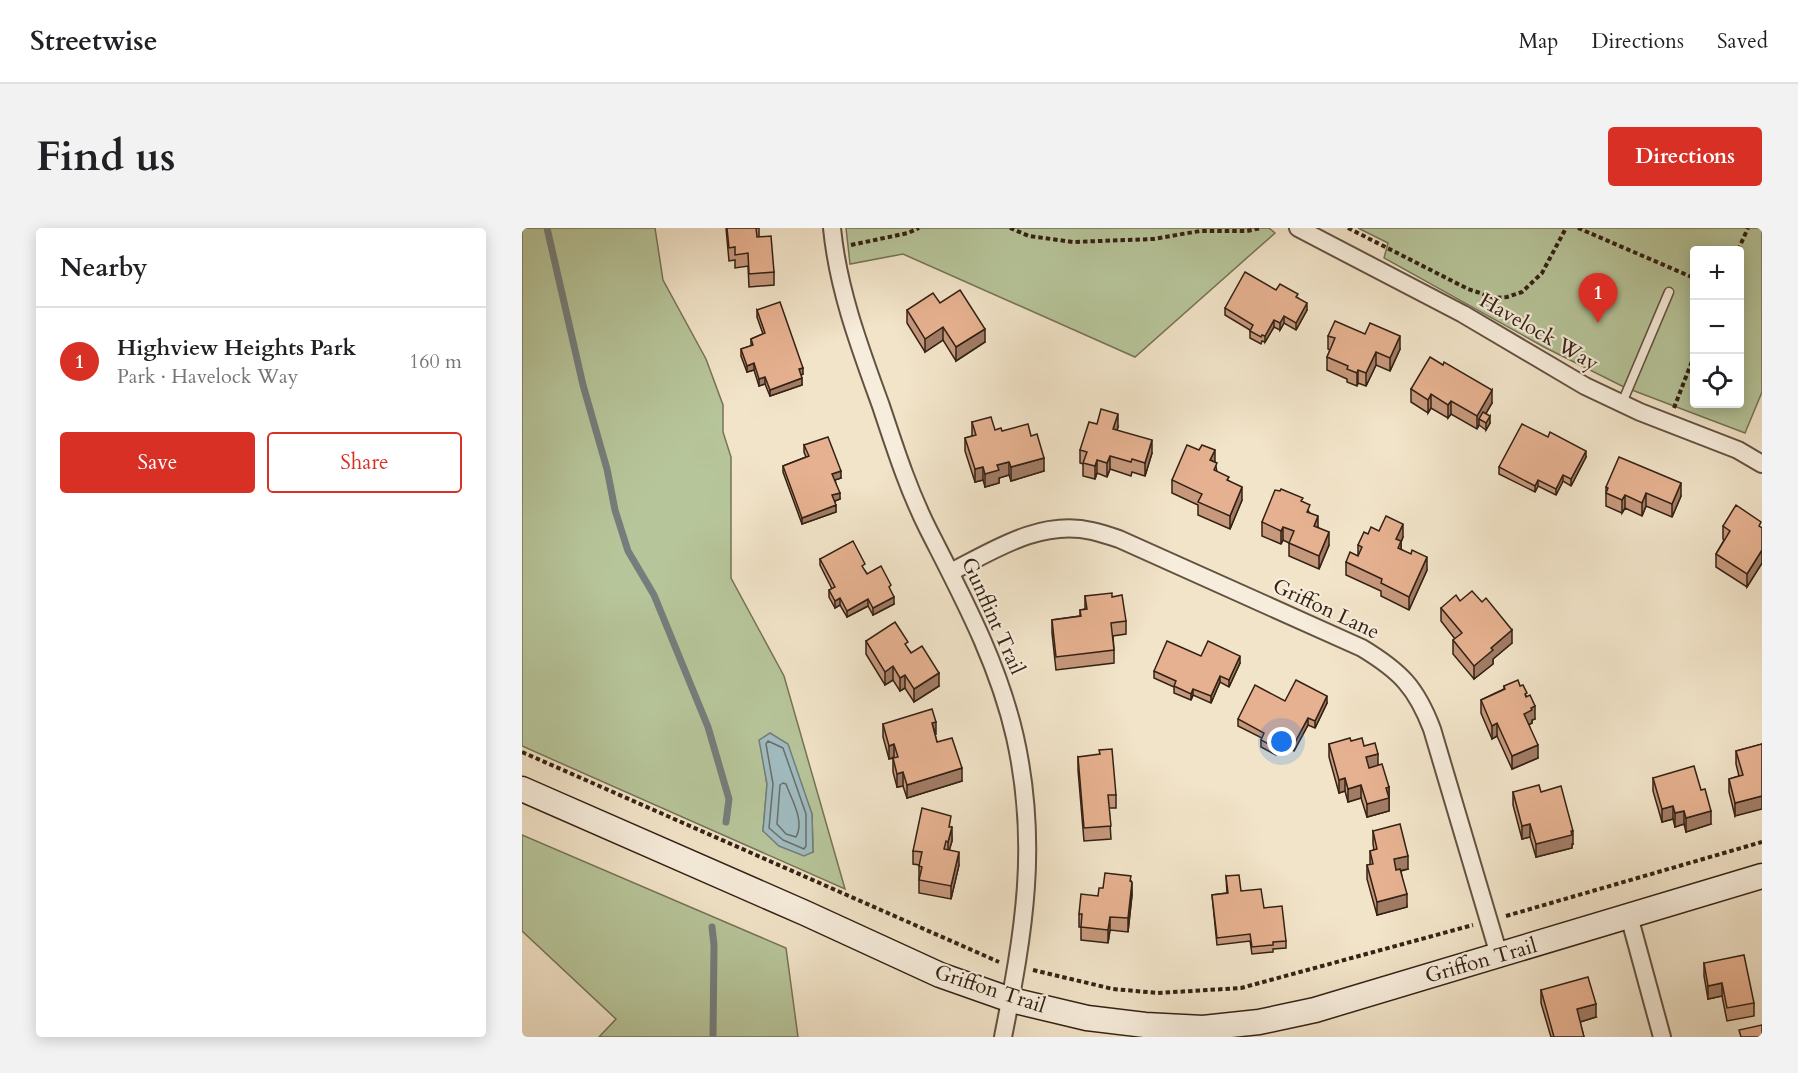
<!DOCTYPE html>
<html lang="en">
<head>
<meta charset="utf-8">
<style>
  :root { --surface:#fff; --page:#f2f2f2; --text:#202124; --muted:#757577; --line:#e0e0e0; --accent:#d93025 }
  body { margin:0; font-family:Cardo,serif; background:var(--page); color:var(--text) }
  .controls { position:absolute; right:18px; top:18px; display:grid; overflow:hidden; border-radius:6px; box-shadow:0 3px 15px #0003 }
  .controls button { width:54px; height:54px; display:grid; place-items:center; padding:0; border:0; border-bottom:2px solid var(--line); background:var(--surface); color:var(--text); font:30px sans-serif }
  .you { position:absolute; left:760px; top:514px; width:21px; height:21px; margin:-15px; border:4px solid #fff; border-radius:50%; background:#1a73e8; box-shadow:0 0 0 9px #1a73e833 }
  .badge { display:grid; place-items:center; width:39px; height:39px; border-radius:50%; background:var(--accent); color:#fff; font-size:20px; font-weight:700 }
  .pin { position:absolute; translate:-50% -50px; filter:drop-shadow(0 2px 3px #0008) }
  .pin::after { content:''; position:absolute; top:32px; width:21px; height:18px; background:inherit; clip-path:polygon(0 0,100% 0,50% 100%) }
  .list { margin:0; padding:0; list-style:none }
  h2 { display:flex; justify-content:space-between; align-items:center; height:78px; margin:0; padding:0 24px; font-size:26px }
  h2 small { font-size:20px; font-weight:400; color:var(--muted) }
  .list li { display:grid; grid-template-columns:39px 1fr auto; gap:18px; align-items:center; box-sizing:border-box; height:108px; padding:0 24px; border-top:2px solid var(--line) }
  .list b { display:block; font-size:22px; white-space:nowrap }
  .list p { margin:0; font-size:20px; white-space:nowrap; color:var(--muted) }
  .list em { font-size:20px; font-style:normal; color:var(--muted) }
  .actions { display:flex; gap:12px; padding:18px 24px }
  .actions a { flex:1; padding:14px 0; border:2px solid var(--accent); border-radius:6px; text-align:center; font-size:21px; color:var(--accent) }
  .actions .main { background:var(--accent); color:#fff }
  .icon { flex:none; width:33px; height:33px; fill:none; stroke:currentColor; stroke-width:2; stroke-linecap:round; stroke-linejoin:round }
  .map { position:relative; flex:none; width:1240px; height:809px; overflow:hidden; border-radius:6px }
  header { display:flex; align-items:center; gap:36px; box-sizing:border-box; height:84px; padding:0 30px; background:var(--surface); border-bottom:2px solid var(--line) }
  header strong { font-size:28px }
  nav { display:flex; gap:33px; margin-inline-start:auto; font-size:21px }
  .intro { display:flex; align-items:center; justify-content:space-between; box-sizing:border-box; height:144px; padding:0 36px }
  h1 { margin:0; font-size:42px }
  .button { padding:15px 27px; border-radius:6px; background:var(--accent); color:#fff; font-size:21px; font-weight:700 }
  main { display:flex; gap:36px; padding:0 36px }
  aside { flex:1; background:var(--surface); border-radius:6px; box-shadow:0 3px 15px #0003 }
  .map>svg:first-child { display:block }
</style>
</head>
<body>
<header>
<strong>Streetwise</strong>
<nav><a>Map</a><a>Directions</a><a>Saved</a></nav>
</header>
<div class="intro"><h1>Find us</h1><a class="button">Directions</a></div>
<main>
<aside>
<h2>Nearby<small></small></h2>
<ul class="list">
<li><span class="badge">1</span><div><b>Highview Heights Park</b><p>Park · Havelock Way</p></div><em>160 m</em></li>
</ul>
<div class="actions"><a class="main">Save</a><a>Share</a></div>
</aside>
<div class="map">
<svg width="1240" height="809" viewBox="0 0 1240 809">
  <rect width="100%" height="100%" fill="#f2e4c9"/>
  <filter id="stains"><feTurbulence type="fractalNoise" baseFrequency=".00333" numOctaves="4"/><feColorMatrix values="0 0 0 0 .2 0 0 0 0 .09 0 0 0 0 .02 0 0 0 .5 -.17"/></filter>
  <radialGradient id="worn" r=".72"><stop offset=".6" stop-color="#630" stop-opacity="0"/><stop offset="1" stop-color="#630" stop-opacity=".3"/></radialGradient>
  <!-- green -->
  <g fill="#b7c59a" stroke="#767357" stroke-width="1.5" fill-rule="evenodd">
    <path d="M0,0h133l8,52 43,79 17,46v27l8,25v121l53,98 61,213 -323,-143zM242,537l36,18 12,31 1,38 -50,-21 4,-46z"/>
    <polygon points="324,0 747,0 753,5 613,129 381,26 328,36"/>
    <path d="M836,0h404v164l-17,41 -121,-46 -80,-40 -160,-89 4,-15zM1172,22h46v154h-46z"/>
    <polygon points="0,607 264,720 276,809 77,809 94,791 0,703"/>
  </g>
  <!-- water -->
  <polygon fill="#a0bcc1" stroke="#757e7c" stroke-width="1.5" points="248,505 266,516 290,586 291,624 282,628 257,618 241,603 245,556 237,512"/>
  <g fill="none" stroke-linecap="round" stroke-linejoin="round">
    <!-- shore -->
    <g stroke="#6a6e6a" stroke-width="1.5">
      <polygon points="246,513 261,520 284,586 284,618 282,621 261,612 247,600 251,556 244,516"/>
      <path d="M261,555l3,1c6,17 19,37 10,53l-10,-3 -9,-10 3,-39z"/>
    </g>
    <!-- stream -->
    <g stroke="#757e7c" stroke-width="7">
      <polyline points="25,0 61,157 85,241 93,282 106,323 132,367 186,499 207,571 204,594"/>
      <polyline points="190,699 192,717 191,809"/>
    </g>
    <!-- lane casing -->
    <g stroke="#645241" stroke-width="11">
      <polyline id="lane" points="1100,175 1147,64"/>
    </g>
    <!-- street casing -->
    <g stroke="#645241" stroke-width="20">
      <g id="street">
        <path d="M310,0c6,62 28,120 49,178 14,42 27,83 47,123 34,67 70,133 87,208 24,107 9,195 -12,300"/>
        <polyline points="776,0 941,86 1063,158 1118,184 1216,222 1240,236"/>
        <path d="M429,344c43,-22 90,-53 141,-41 9,2 18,5 27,8l243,109c38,23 54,39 70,81l67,226"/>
        <polyline points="1107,688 1140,809"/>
      </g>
    </g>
    <!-- secondary casing -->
    <g stroke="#342114" stroke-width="27">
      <polyline id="secondary" points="0,561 283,685 418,747 489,772 565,790 623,797 681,800 737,794 793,782 1240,648"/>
    </g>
    <!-- path -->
    <g stroke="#342114" stroke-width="4" stroke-dasharray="4.5 3" stroke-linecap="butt">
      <polyline points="488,0 507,8 551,14 631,11 678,3 725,3 739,0"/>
      <polyline points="826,0 946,61 973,70 985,69 1000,64 1020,45 1044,0"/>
      <polyline points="1056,0 1172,50"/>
      <polyline points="329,17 386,5 397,0"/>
      <polyline points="1216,22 1226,0"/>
      <polyline points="1152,180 1172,128"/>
      <polyline points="0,524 477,734"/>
      <polyline points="984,688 1240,614"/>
      <polyline points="511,742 591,761 636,765 719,760 951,697"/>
    </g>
    <!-- lane -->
    <use href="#lane" stroke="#f7eddc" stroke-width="8"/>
    <!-- street -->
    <use href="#street" stroke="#f7eddc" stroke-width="16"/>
    <!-- secondary -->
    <use href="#secondary" stroke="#f7eddc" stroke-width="24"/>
  </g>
  <!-- wall -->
  <g fill="#c6987c" stroke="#342114" stroke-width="1.5">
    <polygon points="204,0 237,0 237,9 252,44 252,57 227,59 226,38 213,40 213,32 207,33"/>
    <polygon points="754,62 776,70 785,82 774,102 762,95 758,102 752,99 743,114 740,113 739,116 728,110 728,102 703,87 703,80"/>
    <polygon points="418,75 463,114 434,133 421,112 403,124 385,95 385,82"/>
    <polygon points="235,82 281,146 279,147 280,157 248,168 243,156 237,158 232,142 225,144 219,128 219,121 229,118 229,111 241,106 235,89"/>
    <polygon points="806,108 878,121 868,143 854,137 844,158 836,155 835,158 825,154 825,151 805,142 805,129 808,122 806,121"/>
    <polygon points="889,161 970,175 964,185 968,195 964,202 957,197 955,201 929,186 926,190 909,180 906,185 889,174"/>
    <polygon points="450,194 473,202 509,208 522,243 489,253 487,247 477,250 477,255 463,259 461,252 453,254 443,223 443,210 450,208"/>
    <polygon points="596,199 595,202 630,225 623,248 610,244 609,248 588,241 585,249 575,245 573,251 561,248 561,236 558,235 558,222"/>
    <polygon points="282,217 319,250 313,252 318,271 313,273 314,284 280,296 261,244 261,238 284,229 282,224"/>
    <polygon points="1064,229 1049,258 1041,253 1034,267 1016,258 1013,264 977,246 977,239"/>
    <polygon points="693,234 695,244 707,253 720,272 708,301 676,287 676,277 650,265 650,252"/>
    <polygon points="1084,259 1159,268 1150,289 1124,278 1120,288 1103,280 1100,285 1084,278"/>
    <polygon points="781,274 807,317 797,341 767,328 767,315 761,312 759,316 740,308 740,294"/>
    <polygon points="1201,298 1240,300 1240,335 1225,359 1194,339 1194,326 1202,312 1201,311"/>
    <polygon points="857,303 881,309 879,314 879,321 905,342 887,382 859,368 859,363 824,347 824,334 836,328 836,317 846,306"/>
    <polygon points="298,331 343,343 345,346 369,364 372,376 351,387 346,378 325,389 318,377 313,380 307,369 307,362 310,361 298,337"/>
    <polygon points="563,368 590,369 604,393 604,406 591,408 592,422 592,435 534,442 530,405 530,392 558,388 558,382 563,381"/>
    <polygon points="938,373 990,415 971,431 971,436 952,451 931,426 931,412 933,411 919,393 919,380"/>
    <polygon points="344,413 386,421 417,458 392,474 383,460 378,463 371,452 363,457 344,426"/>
    <polygon points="679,428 718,435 707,459 698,454 689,475 671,467 669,472 652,465 652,459 632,450 632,443"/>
    <polygon points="982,458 998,458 1005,469 1013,491 1010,492 1010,495 1007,497 1016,530 990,541 975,508 970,511 959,485 959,472 982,461"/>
    <polygon points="763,473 805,475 793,500 786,497 772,523 759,516 754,527 739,519 739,512 740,510 716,498 716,491"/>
    <polygon points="361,496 413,507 415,514 440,553 385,570 381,558 375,559 371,544 371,530 373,530 367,531 361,509"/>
    <polygon points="829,513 842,518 856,537 867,559 867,583 845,589 839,570 826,574 823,563 817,565 807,529 807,516"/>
    <polygon points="1240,516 1213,588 1207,564 1207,551 1217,548 1214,536 1214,523"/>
    <polygon points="556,529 594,567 594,580 587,580 589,611 562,613 556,542"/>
    <polygon points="1131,550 1189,596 1164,604 1162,596 1153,599 1151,591 1140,594 1131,563"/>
    <polygon points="991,564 1019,564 1051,616 1050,616 1050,620 1014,629 1008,609 1000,611 991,577"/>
    <polygon points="429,599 430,613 427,622 437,637 429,671 397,665 397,637 391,636 391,623"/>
    <polygon points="851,603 886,641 879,643 885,679 855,687 845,651 845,637 848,637 848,623 852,622 851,616"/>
    <polygon points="704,648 719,663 742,680 764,713 764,720 751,721 751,724 730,726 728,713 695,717 690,667 705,665"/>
    <polygon points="609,653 610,667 606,704 588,702 586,715 559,712 559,699 557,699 557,686 576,668 581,660"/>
    <polygon points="1182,735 1232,775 1232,788 1205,793 1200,768 1186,771 1182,748"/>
    <polygon points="1019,762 1074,789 1058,794 1062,809 1029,809 1019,775"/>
  </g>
  <!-- shaded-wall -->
  <g fill="#a17c65" stroke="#342114" stroke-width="1.5">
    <polygon points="785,75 785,82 774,102 774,95"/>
    <polygon points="762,88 762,95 758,102 758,95"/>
    <polygon points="752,92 752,99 743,114 743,108"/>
    <polygon points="421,99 421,112 403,124 403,111"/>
    <polygon points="463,101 463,114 434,133 434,119"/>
    <polygon points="878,108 878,121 868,143 868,130"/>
    <polygon points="854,124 854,137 844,158 844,145"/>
    <polygon points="232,135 232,142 225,144 225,138"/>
    <polygon points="281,140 281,146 277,148 277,141"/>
    <polygon points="836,142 836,155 835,158 835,145"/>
    <polygon points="243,149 243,156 237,158 237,151"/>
    <polygon points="280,150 280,157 248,168 248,162"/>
    <polygon points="970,162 970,175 960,192 957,191 957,197 955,201 955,188"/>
    <polygon points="909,166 909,180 906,185 906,172"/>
    <polygon points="929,173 929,186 926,190 926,177"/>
    <polygon points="596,186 596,199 591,214 591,201"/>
    <polygon points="968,188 968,195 964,202 964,195"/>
    <polygon points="630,212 630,225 623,248 623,235"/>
    <polygon points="693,222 693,235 688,232"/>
    <polygon points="1064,223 1064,229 1049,258 1049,251"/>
    <polygon points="588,228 588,241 585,249 585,235"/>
    <polygon points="522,230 522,243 489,253 489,239"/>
    <polygon points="575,232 575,245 573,251 573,238"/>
    <polygon points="487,234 487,247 477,250 477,255 463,259 463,246 475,237"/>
    <polygon points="461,239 461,252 453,254 453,241"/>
    <polygon points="319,243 319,250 310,253 310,246"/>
    <polygon points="1041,247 1041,253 1034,267 1034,261"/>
    <polygon points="1016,252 1016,258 1013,264 1013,258"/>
    <polygon points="1159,255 1159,268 1150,289 1150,276"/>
    <polygon points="720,259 720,272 708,301 708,288"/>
    <polygon points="318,265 318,271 310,274 310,267"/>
    <polygon points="1124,265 1124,278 1120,288 1120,275"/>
    <polygon points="1103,267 1103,280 1100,285 1100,272"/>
    <polygon points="314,277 314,284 280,296 280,290"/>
    <polygon points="796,288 796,302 792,298"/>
    <polygon points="881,296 881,309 879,314 879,326 876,333 874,311"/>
    <polygon points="761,299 761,312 759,316 759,303"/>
    <polygon points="807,304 807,317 797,341 797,328"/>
    <polygon points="1240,322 1240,335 1225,359 1225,346"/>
    <polygon points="905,329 905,342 887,382 887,369"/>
    <polygon points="372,369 372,376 351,387 351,380"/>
    <polygon points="318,370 318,377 313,380 313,373"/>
    <polygon points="346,371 346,378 325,389 325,383"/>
    <polygon points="990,402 990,415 971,431 971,436 952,451 952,438 969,420"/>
    <polygon points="718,428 718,435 707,459 707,452"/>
    <polygon points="371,438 371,452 363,457 363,444"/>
    <polygon points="417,445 417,458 392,474 392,461"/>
    <polygon points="383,447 383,460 378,463 378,450"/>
    <polygon points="698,448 698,454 689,475 689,468"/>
    <polygon points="671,461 671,467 669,472 669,466"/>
    <polygon points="805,468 805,475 793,500 793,493"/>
    <polygon points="1013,478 1013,491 1010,492 1010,495 1002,499 1002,486 1009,480"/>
    <polygon points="786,490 786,497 772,523 772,516"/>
    <polygon points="414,494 414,507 410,495"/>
    <polygon points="975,495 975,508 970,511 970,498"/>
    <polygon points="759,510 759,516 754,527 754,520"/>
    <polygon points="372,516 372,529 367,531 367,518"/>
    <polygon points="1016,517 1016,530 990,541 990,528"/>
    <polygon points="856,526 856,539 844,542 844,529"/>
    <polygon points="440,540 440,553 385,570 385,557"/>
    <polygon points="381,544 381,558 375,559 375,546"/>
    <polygon points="823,550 823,563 817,565 817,552"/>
    <polygon points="839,557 839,570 826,574 826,561"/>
    <polygon points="867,559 867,583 845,589 845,576 864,560"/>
    <polygon points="1240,568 1240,581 1213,588 1213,575"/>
    <polygon points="1151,578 1151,591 1140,594 1140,581"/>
    <polygon points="1162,583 1162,596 1153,599 1153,585"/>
    <polygon points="1189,583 1189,596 1164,604 1164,590"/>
    <polygon points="1008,596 1008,609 1000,611 1000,598"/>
    <polygon points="430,599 430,613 426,627 426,614"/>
    <polygon points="1051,603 1051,616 1050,616 1050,620 1014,629 1014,616"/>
    <polygon points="437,624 437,637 429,671 429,658"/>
    <polygon points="886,628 886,641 872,644 872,631"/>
    <polygon points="610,654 610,667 606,704 606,690"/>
    <polygon points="885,666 885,679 855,687 855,674"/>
    <polygon points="588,689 588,702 586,715 586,702"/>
    <polygon points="1200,755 1200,768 1186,771 1186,758"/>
    <polygon points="1074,776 1074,789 1055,795 1055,781"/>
  </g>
  <!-- building -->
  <g fill="#e6b190" stroke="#342114" stroke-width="1.5">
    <polygon points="205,0 234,0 235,9 249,8 252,44 227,46 226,25 213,27 213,19 207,20"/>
    <polygon points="723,44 754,62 758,56 776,66 774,69 785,75 774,95 762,88 758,95 752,92 743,108 740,107 739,109 728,103 731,97 703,80"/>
    <polygon points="438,62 463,101 434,119 421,99 403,111 385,82 411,65 418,75"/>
    <polygon points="258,74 281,140 277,141 280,150 248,162 243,149 237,151 232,135 225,138 219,121 231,117 229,111 243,105 235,82"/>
    <polygon points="813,93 843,106 848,95 878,108 868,130 854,124 844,145 836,142 835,145 825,141 826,138 805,129 813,110 806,108"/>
    <polygon points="908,129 921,137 922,134 970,162 955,188 929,173 926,177 909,166 906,172 889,161"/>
    <polygon points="579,181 596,186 591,201 630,212 623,235 610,231 609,234 588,228 585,235 575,232 573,238 561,235 565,224 558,222 567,194 575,196"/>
    <polygon points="961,184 968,188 964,195 957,191"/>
    <polygon points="469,189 473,202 479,200 480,203 506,196 509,208 515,206 522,230 489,239 487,234 475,237 477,242 463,246 461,239 453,241 443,210 454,207 450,194"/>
    <polygon points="1000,196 1026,209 1028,204 1064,223 1049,251 1041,247 1034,261 1016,252 1013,258 977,239"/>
    <polygon points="306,209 319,243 310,246 318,265 310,267 314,277 280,290 261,238 287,228 282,217"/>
    <polygon points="665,217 677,222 680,217 693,222 688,232 695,235 692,242 707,249 705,252 720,259 708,288 676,274 680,266 650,252"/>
    <polygon points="1097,229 1159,255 1150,276 1124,265 1120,275 1103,267 1100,272 1084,265 1086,260 1084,259"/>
    <polygon points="759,261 781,270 779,273 788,277 785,284 796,288 792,298 807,304 797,328 767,315 772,303 761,299 759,303 740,294 753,262 758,263"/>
    <polygon points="1214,277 1239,294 1237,298 1240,300 1240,322 1225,346 1194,326 1208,303 1201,298"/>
    <polygon points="864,288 881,296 874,311 879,313 876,320 889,326 890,322 905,329 887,369 859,355 860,351 824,334 828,324 836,328 840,319 836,317 842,304 846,306 849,299 857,303"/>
    <polygon points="331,313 343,336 340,338 345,346 359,338 369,357 367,359 372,369 351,380 346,371 325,383 318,370 313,373 307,362 313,359 298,331"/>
    <polygon points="950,363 960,374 964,370 990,402 969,420 971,422 952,438 931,412 940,405 919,380 934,367 938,373"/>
    <polygon points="590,365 590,369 600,367 604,393 589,395 592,422 534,429 530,392 559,388 558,382 565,381 563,368"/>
    <polygon points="373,394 386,414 383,416 389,425 400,418 417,445 392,461 383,447 378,450 371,438 363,444 344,413"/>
    <polygon points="645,413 679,428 686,413 718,428 707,452 698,448 689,468 671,461 669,466 652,458 654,453 632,443"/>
    <polygon points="774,452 805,468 793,493 786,490 772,516 759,510 754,520 739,512 742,505 716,491 733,457 763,473"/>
    <polygon points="996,452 998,458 1001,457 1005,465 1003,466 1004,469 1008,467 1013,478 1009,480 1010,482 1002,486 1016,517 990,528 975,495 970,498 959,472 983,461 982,458"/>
    <polygon points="410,481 414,494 410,495 415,514 430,510 440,540 385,557 381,544 375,546 371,530 376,529 372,516 367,518 361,496"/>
    <polygon points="828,510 829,513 840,510 842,518 853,515 856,526 844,529 847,540 860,536 867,559 864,560 867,570 845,576 839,557 826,561 823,550 817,552 807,516"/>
    <polygon points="1240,516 1240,568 1213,575 1207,551 1221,547 1214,523"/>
    <polygon points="590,521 594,567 586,567 589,598 562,600 556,529 578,526 577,522"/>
    <polygon points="1172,538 1179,562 1183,561 1189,583 1164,590 1162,583 1153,585 1151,578 1140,581 1131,550"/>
    <polygon points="1017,557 1019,564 1039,558 1051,603 1049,603 1050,607 1014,616 1008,596 1000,598 991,564"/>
    <polygon points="400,580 429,588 427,599 430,599 426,614 424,613 422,621 437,624 429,658 397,652 400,639 397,638 400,624 391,623"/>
    <polygon points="878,596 886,628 872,631 874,642 878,641 885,666 855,674 845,637 851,636 848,623 855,621 851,603"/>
    <polygon points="583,645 609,648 608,653 610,654 606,690 588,689 586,702 559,699 560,686 557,686 559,666 576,668 577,660 581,660"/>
    <polygon points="717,647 719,663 739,661 742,680 760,678 764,713 751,714 751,717 730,719 728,706 695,710 690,667 706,665 704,648"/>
    <polygon points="1222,727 1232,775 1205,780 1200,755 1186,758 1182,735"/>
    <polygon points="1066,749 1074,776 1055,781 1062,809 1032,809 1019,762"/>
    <polygon points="1240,797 1240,809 1219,809 1217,802"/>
  </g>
  <g text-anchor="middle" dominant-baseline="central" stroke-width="4.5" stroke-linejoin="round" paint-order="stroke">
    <!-- street labels -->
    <g font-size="21" fill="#342114" stroke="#f7eddc">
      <text transform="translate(1017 104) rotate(30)">Havelock Way</text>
      <text transform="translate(804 381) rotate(25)">Griffon Lane</text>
      <text transform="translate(471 388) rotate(66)">Gunflint Trail</text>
      <text transform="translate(959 733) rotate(-16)">Griffon Trail</text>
      <text transform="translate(468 761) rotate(18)">Griffon Trail</text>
    </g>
  </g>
  <rect width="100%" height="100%" filter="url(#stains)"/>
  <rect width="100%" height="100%" fill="url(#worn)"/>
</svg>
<div class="controls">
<button>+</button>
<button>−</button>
<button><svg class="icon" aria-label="locate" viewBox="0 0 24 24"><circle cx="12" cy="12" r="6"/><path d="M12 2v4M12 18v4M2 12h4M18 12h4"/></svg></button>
</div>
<div class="you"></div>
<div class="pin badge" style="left:1076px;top:95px">1</div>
</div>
</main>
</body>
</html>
